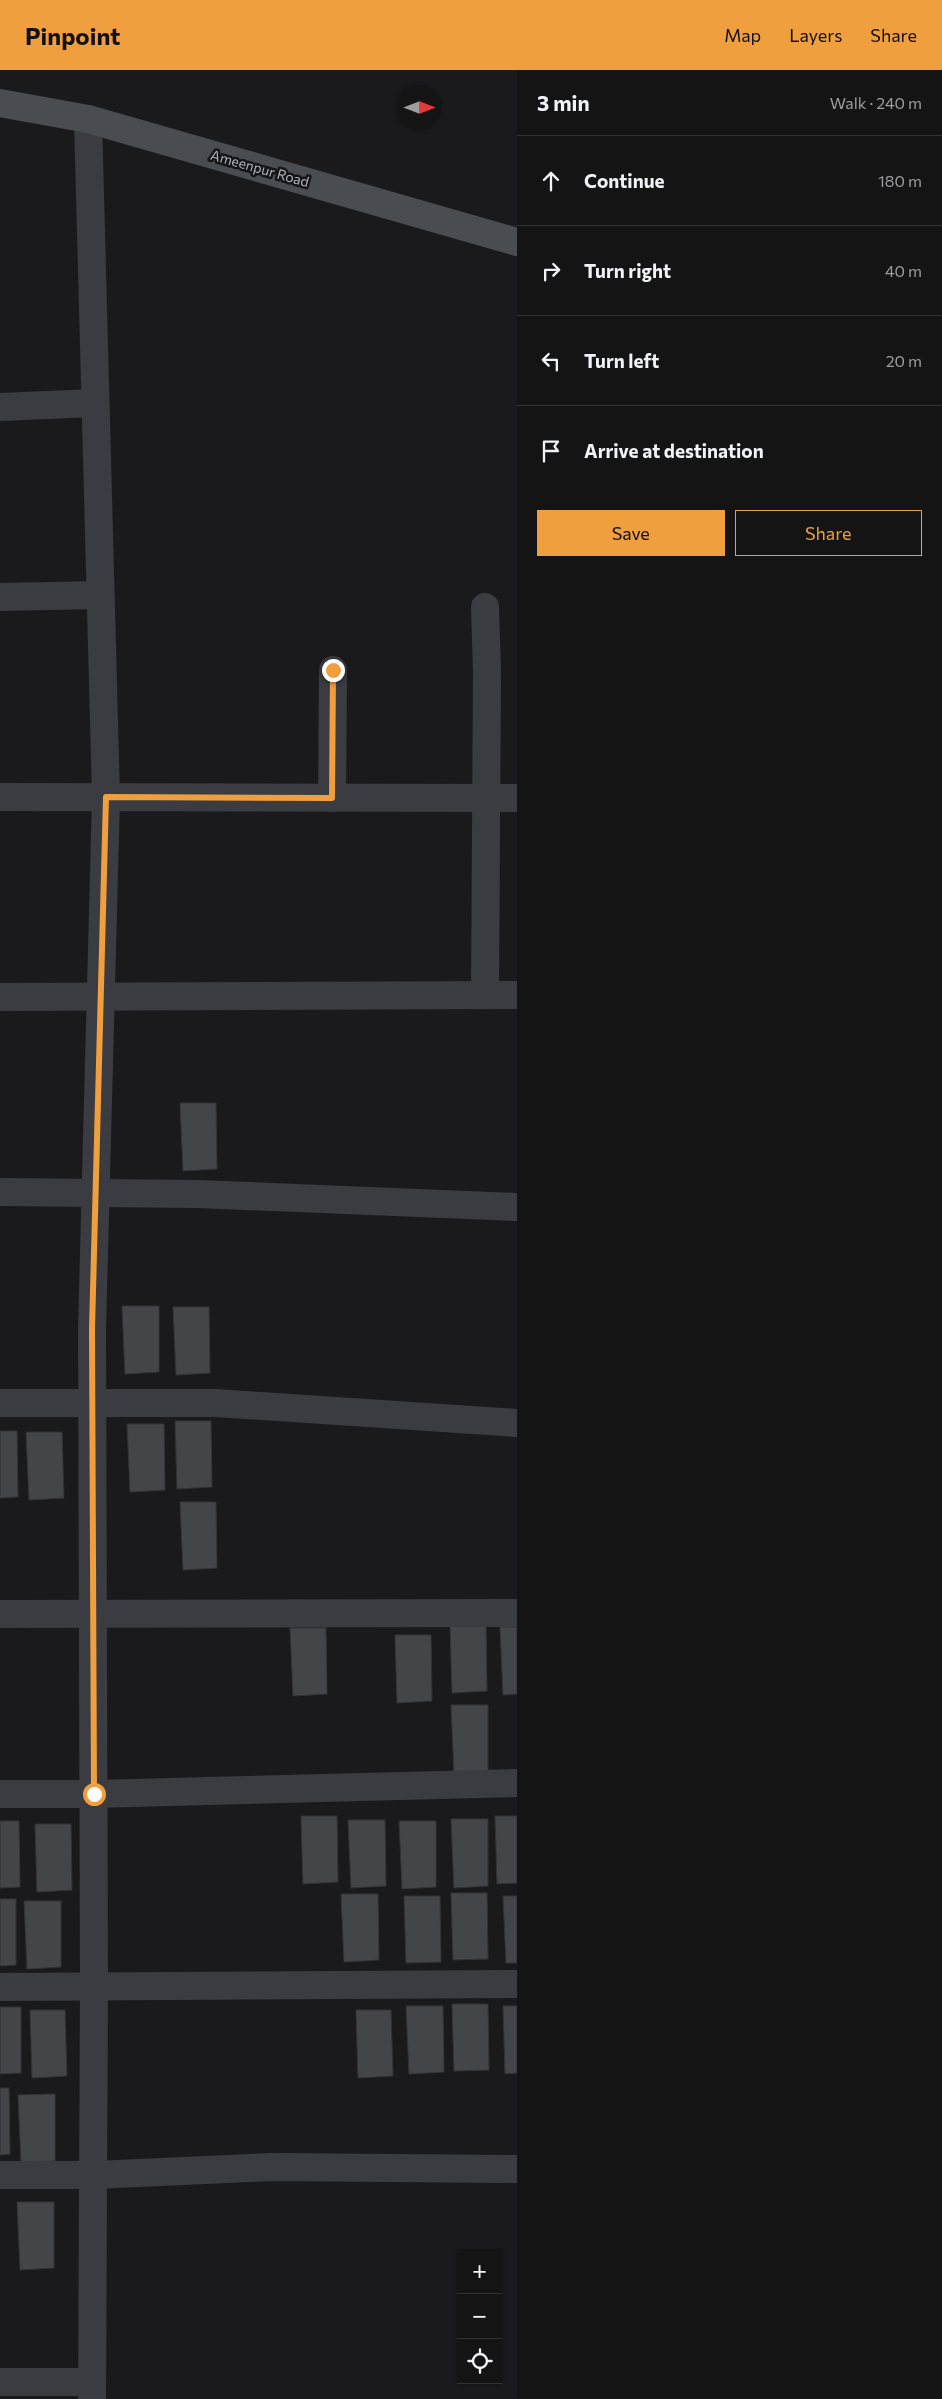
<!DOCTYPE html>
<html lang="en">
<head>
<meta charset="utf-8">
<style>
  :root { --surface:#141415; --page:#1d1d1e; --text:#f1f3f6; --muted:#9d9ea0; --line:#333334; --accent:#f09f3e }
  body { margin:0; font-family:Commissioner,sans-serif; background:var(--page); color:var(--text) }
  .controls { position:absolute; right:15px; bottom:15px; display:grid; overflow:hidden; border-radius:0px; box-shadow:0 1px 4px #0004 }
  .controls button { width:45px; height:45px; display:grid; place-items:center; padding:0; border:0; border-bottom:1px solid var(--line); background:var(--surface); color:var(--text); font:25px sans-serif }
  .compass { position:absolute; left:397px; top:15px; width:45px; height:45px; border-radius:50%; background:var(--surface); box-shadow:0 1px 4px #0004; rotate:90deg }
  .stop { position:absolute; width:15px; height:15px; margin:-11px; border:4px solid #f09f3e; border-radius:50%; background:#fff }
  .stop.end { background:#f09f3e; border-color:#fff; box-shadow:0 1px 5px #0008 }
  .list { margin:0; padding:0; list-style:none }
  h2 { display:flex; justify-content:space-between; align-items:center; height:65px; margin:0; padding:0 20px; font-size:21px }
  h2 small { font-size:16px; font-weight:400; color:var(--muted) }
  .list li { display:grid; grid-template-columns:32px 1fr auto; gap:15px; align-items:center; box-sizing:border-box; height:90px; padding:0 20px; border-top:1px solid var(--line) }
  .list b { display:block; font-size:19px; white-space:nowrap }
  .list em { font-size:16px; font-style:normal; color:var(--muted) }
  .actions { display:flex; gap:10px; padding:15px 20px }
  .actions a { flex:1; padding:11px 0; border:1px solid var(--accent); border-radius:0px; text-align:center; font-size:18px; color:var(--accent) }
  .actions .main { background:var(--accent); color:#111 }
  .icon { flex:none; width:28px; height:28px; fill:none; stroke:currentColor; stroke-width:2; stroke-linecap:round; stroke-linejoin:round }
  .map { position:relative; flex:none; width:517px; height:2329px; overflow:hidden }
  header { display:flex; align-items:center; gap:30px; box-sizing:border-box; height:70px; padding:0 25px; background:var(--accent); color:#111 }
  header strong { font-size:24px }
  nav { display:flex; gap:28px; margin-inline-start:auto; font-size:18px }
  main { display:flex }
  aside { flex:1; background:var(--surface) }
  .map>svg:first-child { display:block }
</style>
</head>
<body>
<header>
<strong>Pinpoint</strong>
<nav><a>Map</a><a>Layers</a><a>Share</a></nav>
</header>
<main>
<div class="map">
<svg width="517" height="2329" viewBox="0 0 517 2329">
  <rect width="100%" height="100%" fill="#1a1a1c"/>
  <!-- building -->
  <g fill="#444549" stroke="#343438">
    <polygon points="180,1033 216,1033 217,1099 183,1101"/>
    <polygon points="122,1236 159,1236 159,1302 125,1304"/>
    <polygon points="173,1237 209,1237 210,1303 176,1305"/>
    <polygon points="175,1351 211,1351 212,1417 177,1419"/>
    <polygon points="127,1354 164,1354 165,1420 130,1422"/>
    <polygon points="0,1361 17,1361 18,1427 0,1428"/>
    <polygon points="26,1362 62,1362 64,1428 29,1430"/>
    <polygon points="180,1432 216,1432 217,1498 183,1500"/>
    <polygon points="450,1555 486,1555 487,1621 452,1623"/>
    <polygon points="500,1557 517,1557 517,1624 503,1625"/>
    <polygon points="290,1558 326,1558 327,1624 293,1626"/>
    <polygon points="395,1565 431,1565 432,1631 397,1633"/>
    <polygon points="451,1635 488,1635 488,1701 454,1703"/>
    <polygon points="301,1746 337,1746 338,1812 303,1814"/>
    <polygon points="495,1746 517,1746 517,1813 497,1814"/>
    <polygon points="451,1749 488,1749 488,1816 454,1818"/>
    <polygon points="348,1750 385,1750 386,1816 351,1818"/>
    <polygon points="0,1751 19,1751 20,1817 0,1818"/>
    <polygon points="399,1751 436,1751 436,1817 402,1819"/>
    <polygon points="35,1754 71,1754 72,1820 37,1822"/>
    <polygon points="451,1823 487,1823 488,1889 453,1890"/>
    <polygon points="341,1824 378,1824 379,1890 344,1892"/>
    <polygon points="404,1826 440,1826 441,1892 406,1893"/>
    <polygon points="503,1826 517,1826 517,1893 506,1893"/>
    <polygon points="0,1829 16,1829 16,1895 0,1896"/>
    <polygon points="24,1831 61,1831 61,1897 27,1899"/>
    <polygon points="452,1934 488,1934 489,2000 454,2001"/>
    <polygon points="406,1936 443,1936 444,2002 409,2004"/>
    <polygon points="503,1936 517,1936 517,2003 505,2004"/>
    <polygon points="0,1937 21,1937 21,2003 0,2004"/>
    <polygon points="30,1940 65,1940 67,2006 32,2008"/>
    <polygon points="356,1940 391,1940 393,2006 358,2008"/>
    <polygon points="0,2018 9,2018 10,2084 0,2085"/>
    <polygon points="55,2024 55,2091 21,2092 18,2025"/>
    <polygon points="17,2132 54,2132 54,2198 20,2200"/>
  </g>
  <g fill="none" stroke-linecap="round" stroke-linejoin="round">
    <!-- street -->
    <g stroke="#3b3c41" stroke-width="28">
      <polyline points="88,49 106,727 92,1259 94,1916 92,2329"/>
      <polyline points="0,337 95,333"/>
      <polyline points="0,527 100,525"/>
      <polyline points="485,537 487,602 485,925"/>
      <polyline points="0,727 517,728"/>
      <polyline points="332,728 333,600"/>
      <polyline points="0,927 517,925"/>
      <polyline points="0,1122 198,1124 517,1137"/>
      <polyline points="0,1333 216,1333 517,1353"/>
      <polyline points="0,1544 517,1543"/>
      <polyline points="0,1724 94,1724 517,1713"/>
      <polyline points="0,1917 517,1914"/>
      <polyline points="0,2105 94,2105 272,2097 517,2099"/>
      <polyline points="0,2312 92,2312"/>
    </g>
    <!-- secondary -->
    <polyline stroke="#494c51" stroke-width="28" points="0,33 88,49 517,172"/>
  </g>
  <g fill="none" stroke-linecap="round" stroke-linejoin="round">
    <!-- route -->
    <polyline stroke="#f09f3e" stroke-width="6" points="94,1724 92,1259 106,727 332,728 333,600"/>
  </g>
  <g text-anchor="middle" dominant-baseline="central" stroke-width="5" stroke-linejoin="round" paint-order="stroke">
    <!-- street labels -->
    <g font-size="14" fill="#acb3bb" stroke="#151517">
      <text transform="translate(260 98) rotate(16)">Ameenpur Road</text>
    </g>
  </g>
</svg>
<div class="controls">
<button>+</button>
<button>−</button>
<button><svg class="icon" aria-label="locate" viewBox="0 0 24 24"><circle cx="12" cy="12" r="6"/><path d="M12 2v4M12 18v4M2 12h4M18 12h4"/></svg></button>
</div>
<svg class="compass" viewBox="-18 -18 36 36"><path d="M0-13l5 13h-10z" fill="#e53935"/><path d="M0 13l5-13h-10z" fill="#9d9ea0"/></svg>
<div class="stop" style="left:94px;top:1724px"></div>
<div class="stop end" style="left:333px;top:600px"></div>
</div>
<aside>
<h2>3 min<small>Walk · 240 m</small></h2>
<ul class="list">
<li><svg class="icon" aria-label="ahead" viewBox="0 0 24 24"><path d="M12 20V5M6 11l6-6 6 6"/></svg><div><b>Continue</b></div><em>180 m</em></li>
<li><svg class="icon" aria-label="right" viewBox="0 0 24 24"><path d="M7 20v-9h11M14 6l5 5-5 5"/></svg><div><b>Turn right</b></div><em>40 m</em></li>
<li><svg class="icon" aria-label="left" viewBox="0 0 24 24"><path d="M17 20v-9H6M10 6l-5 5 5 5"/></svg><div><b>Turn left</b></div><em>20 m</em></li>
<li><svg class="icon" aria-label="arrive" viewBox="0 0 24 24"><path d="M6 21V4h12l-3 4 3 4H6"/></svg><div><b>Arrive at destination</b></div></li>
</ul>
<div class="actions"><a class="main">Save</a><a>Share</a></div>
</aside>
</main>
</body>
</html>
